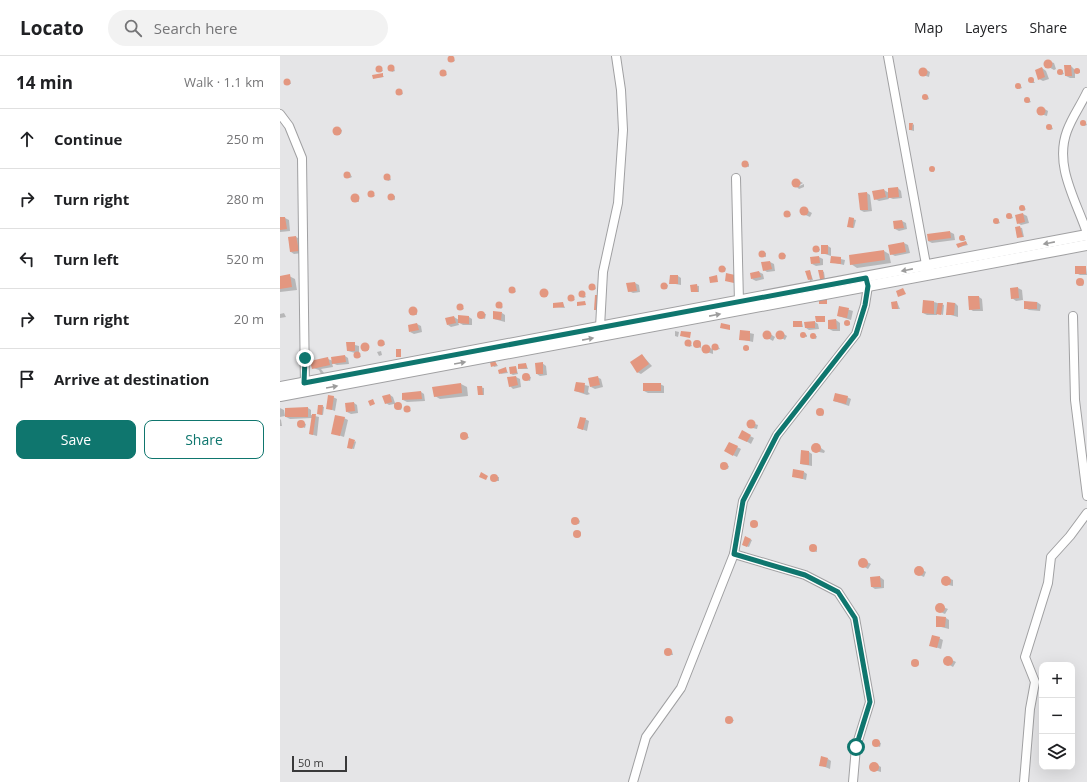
<!DOCTYPE html>
<html lang="en">
<head>
<meta charset="utf-8">
<style>
  :root { --surface:#fff; --page:#f2f2f2; --text:#202124; --muted:#757577; --line:#e0e0e0; --accent:#0f766e }
  body { margin:0; font-family:"Open Sans",sans-serif; background:var(--page); color:var(--text) }
  .controls { position:absolute; right:12px; bottom:12px; display:grid; overflow:hidden; border-radius:8px; box-shadow:0 4px 16px #0002 }
  .controls button { width:36px; height:36px; display:grid; place-items:center; padding:0; border:0; border-bottom:1px solid var(--line); background:var(--surface); color:var(--text); font:20px sans-serif }
  .scale { position:absolute; left:12px; bottom:10px; width:55px; box-sizing:border-box; padding-left:4px; border:2px solid #39393a; border-top:0; font-size:11px; line-height:14px; white-space:nowrap; color:#39393a; -webkit-text-stroke:3px #e5e5e7; paint-order:stroke }
  .stop { position:absolute; width:12px; height:12px; margin:-9px; border:3px solid #0f766e; border-radius:50%; background:#fff }
  .stop.end { background:#0f766e; border-color:#fff; box-shadow:0 1px 4px #0008 }
  .list { margin:0; padding:0; list-style:none }
  h2 { display:flex; justify-content:space-between; align-items:center; height:52px; margin:0; padding:0 16px; font-size:17px }
  h2 small { font-size:13px; font-weight:400; color:var(--muted) }
  .list li { display:grid; grid-template-columns:26px 1fr auto; gap:12px; align-items:center; box-sizing:border-box; height:60px; padding:0 16px; border-top:1px solid var(--line) }
  .list b { display:block; font-size:15px; white-space:nowrap }
  .list em { font-size:13px; font-style:normal; color:var(--muted) }
  .actions { display:flex; gap:8px; padding:12px 16px }
  .actions a { flex:1; padding:9px 0; border:1px solid var(--accent); border-radius:8px; text-align:center; font-size:14px; color:var(--accent) }
  .actions .main { background:var(--accent); color:#fff }
  .icon { flex:none; width:22px; height:22px; fill:none; stroke:currentColor; stroke-width:2; stroke-linecap:round; stroke-linejoin:round }
  .map { position:relative; flex:none; width:807px; height:726px; overflow:hidden }
  header { display:flex; align-items:center; gap:24px; box-sizing:border-box; height:56px; padding:0 20px; background:var(--surface); border-bottom:1px solid var(--line) }
  header strong { font-size:19px }
  nav { display:flex; gap:22px; margin-inline-start:auto; font-size:14px }
  .search { width:280px; height:36px; background:var(--page); display:flex; align-items:center; gap:10px; box-sizing:border-box; padding:0 14px; border-radius:22px; color:var(--muted); font-size:15px }
  main { display:flex }
  aside { flex:1; background:var(--surface) }
  .map>svg:first-child { display:block }
</style>
</head>
<body>
<header>
<strong>Locato</strong>
<div class="search"><svg class="icon" aria-label="search" viewBox="0 0 24 24"><circle cx="10" cy="10" r="6"/><path d="M15 15l6 6"/></svg>Search here</div>
<nav><a>Map</a><a>Layers</a><a>Share</a></nav>
</header>
<main>
<aside>
<h2>14 min<small>Walk · 1.1 km</small></h2>
<ul class="list">
<li><svg class="icon" aria-label="ahead" viewBox="0 0 24 24"><path d="M12 20V5M6 11l6-6 6 6"/></svg><div><b>Continue</b></div><em>250 m</em></li>
<li><svg class="icon" aria-label="right" viewBox="0 0 24 24"><path d="M7 20v-9h11M14 6l5 5-5 5"/></svg><div><b>Turn right</b></div><em>280 m</em></li>
<li><svg class="icon" aria-label="left" viewBox="0 0 24 24"><path d="M17 20v-9H6M10 6l-5 5 5 5"/></svg><div><b>Turn left</b></div><em>520 m</em></li>
<li><svg class="icon" aria-label="right" viewBox="0 0 24 24"><path d="M7 20v-9h11M14 6l5 5-5 5"/></svg><div><b>Turn right</b></div><em>20 m</em></li>
<li><svg class="icon" aria-label="arrive" viewBox="0 0 24 24"><path d="M6 21V4h12l-3 4 3 4H6"/></svg><div><b>Arrive at destination</b></div></li>
</ul>
<div class="actions"><a class="main">Save</a><a>Share</a></div>
</aside>
<div class="map">
<svg width="807" height="726" viewBox="0 0 807 726">
  <rect width="100%" height="100%" fill="#e5e5e7"/>
  <!-- shadow -->
  <g fill="#0003">
    <polygon points="173,1 175,5 172,6 169,2"/>
    <polygon points="767,5 774,7 776,13 774,14 765,9"/>
    <polygon points="100,10 103,15 99,16 97,11"/>
    <polygon points="113,10 115,15 112,16 109,11"/>
    <polygon points="791,10 795,14 800,14 800,17 795,16 795,22 790,22 786,20"/>
    <polygon points="643,12 650,16 649,21 640,18 640,13"/>
    <polygon points="762,12 766,15 769,23 763,25 759,23"/>
    <polygon points="782,14 784,18 781,19 779,15"/>
    <polygon points="165,15 167,19 164,20 161,16"/>
    <polygon points="102,18 104,21 94,22"/>
    <polygon points="752,23 755,27 752,27 749,24"/>
    <polygon points="5,24 10,25 11,28 6,28"/>
    <polygon points="740,28 742,32 739,33 737,29"/>
    <polygon points="121,33 123,38 120,39 117,35"/>
    <polygon points="643,40 648,40 649,43 646,44"/>
    <polygon points="748,42 751,46 748,47 745,43"/>
    <polygon points="761,51 768,55 767,60 758,57 758,52"/>
    <polygon points="805,65 807,69 804,70 802,66"/>
    <polygon points="633,68 634,69 634,75 630,74"/>
    <polygon points="771,69 773,73 770,74 768,70"/>
    <polygon points="55,72 62,74 61,78 55,77"/>
    <polygon points="464,106 469,108 469,111 463,109"/>
    <polygon points="650,112 653,112 654,116 651,115"/>
    <polygon points="69,116 72,121 70,122 66,120 65,118"/>
    <polygon points="109,119 111,124 108,125 105,121"/>
    <polygon points="517,124 523,127 516,131 513,126"/>
    <polygon points="524,128 524,131 519,133 517,131"/>
    <polygon points="618,132 621,135 622,142 613,143 608,141 609,143 599,145 595,143 604,134 609,137"/>
    <polygon points="92,136 95,140 92,141 89,137"/>
    <polygon points="587,137 590,139 592,155 584,156 580,154"/>
    <polygon points="110,139 115,140 115,144 109,142"/>
    <polygon points="73,140 79,141 79,146 72,144"/>
    <polygon points="742,150 746,153 744,155 741,151"/>
    <polygon points="523,152 532,157 530,161 521,157"/>
    <polygon points="506,156 511,158 510,161 505,159"/>
    <polygon points="731,158 733,162 730,163 728,159"/>
    <polygon points="743,158 747,160 749,167 741,169 738,167"/>
    <polygon points="0,162 5,162 9,164 10,175 0,176"/>
    <polygon points="569,162 576,164 574,172 570,171"/>
    <polygon points="718,163 720,167 717,168 715,164"/>
    <polygon points="622,165 626,167 627,173 619,175 615,173"/>
    <polygon points="736,171 742,172 744,181 738,181"/>
    <polygon points="670,176 674,178 675,184 652,187 648,185 648,179"/>
    <polygon points="684,180 686,184 683,185 680,181"/>
    <polygon points="16,181 20,183 22,197 14,198 11,196"/>
    <polygon points="686,186 688,189 679,191"/>
    <polygon points="624,187 628,189 630,197 615,200 611,198 610,190"/>
    <polygon points="548,190 551,192 551,200 542,197"/>
    <polygon points="534,192 540,193 539,196 534,195"/>
    <polygon points="604,195 609,198 611,207 577,212 571,208"/>
    <polygon points="481,196 486,197 486,201 480,199"/>
    <polygon points="501,198 506,199 505,203 500,201"/>
    <polygon points="539,201 543,203 543,209 536,210 532,208"/>
    <polygon points="552,201 565,204 564,209 551,206"/>
    <polygon points="490,206 494,208 495,215 487,216 484,214"/>
    <polygon points="440,211 446,212 445,216 440,214"/>
    <polygon points="806,211 807,219 800,219 796,217"/>
    <polygon points="530,215 533,224 530,225 527,216"/>
    <polygon points="542,215 544,216 545,223 541,223"/>
    <polygon points="479,216 483,218 484,223 476,225 472,223"/>
    <polygon points="9,220 15,223 17,234 0,236 0,221"/>
    <polygon points="398,220 401,222 401,229 390,227"/>
    <polygon points="799,224 804,226 803,230 798,228"/>
    <polygon points="355,227 359,229 360,236 353,237 349,235 348,228"/>
    <polygon points="314,228 316,233 313,234 310,230"/>
    <polygon points="382,228 388,229 387,233 382,231"/>
    <polygon points="411,229 419,230 419,236 412,236"/>
    <polygon points="234,232 236,236 233,237 230,233"/>
    <polygon points="738,232 742,234 743,244 736,245 732,242"/>
    <polygon points="262,234 268,236 267,240 261,239"/>
    <polygon points="303,236 306,241 303,242 300,238"/>
    <polygon points="292,240 295,244 292,245 289,241"/>
    <polygon points="699,241 702,243 703,255 693,255 690,253"/>
    <polygon points="617,246 620,253 614,253 612,247"/>
    <polygon points="654,246 664,249 663,259 657,257 657,259 647,259 643,257"/>
    <polygon points="745,246 757,246 761,249 760,255 749,254 745,252"/>
    <polygon points="219,247 223,251 221,253 217,249"/>
    <polygon points="283,247 285,252 274,251"/>
    <polygon points="675,247 678,250 678,261 667,258"/>
    <polygon points="181,248 184,253 181,254 178,250"/>
    <polygon points="560,251 573,255 571,264 558,260"/>
    <polygon points="131,253 137,254 137,259 131,257"/>
    <polygon points="4,257 6,261 0,262 0,258"/>
    <polygon points="199,257 206,258 205,263 199,261"/>
    <polygon points="222,257 225,259 225,266 214,263"/>
    <polygon points="174,261 179,264 189,261 192,263 192,269 183,269 178,266 179,269 171,271 168,269"/>
    <polygon points="556,264 560,267 560,275 553,275 549,273"/>
    <polygon points="566,265 570,266 570,269 566,268"/>
    <polygon points="522,266 523,271 514,271"/>
    <polygon points="535,266 538,268 539,273 529,274 526,272"/>
    <polygon points="137,268 141,270 142,276 134,278 130,276"/>
    <polygon points="395,275 399,276 398,281 395,280"/>
    <polygon points="461,275 474,278 473,286 460,283"/>
    <polygon points="499,275 507,280 505,284 497,279"/>
    <polygon points="487,276 495,281 493,285 484,280"/>
    <polygon points="522,277 527,279 527,281 522,280"/>
    <polygon points="532,279 537,280 536,283 532,282"/>
    <polygon points="100,285 104,285 105,289 100,289"/>
    <polygon points="409,285 412,290 409,291 406,286"/>
    <polygon points="415,286 421,287 421,292 414,289"/>
    <polygon points="67,287 79,290 79,297 81,301 77,302 75,297 68,295"/>
    <polygon points="83,288 89,290 89,294 83,293"/>
    <polygon points="437,289 440,293 436,294 433,290"/>
    <polygon points="424,290 433,293 433,298 424,295"/>
    <polygon points="465,290 469,291 469,294 465,293"/>
    <polygon points="101,295 102,299 99,300 97,296"/>
    <polygon points="362,299 372,310 361,318 357,316"/>
    <polygon points="65,300 68,302 69,308 57,309 52,307 53,311 41,313 44,317 41,318 39,314 33,312 48,303 53,305"/>
    <polygon points="215,306 218,310 214,311 211,307"/>
    <polygon points="262,307 266,310 267,319 260,320 257,318"/>
    <polygon points="246,308 248,313 239,313"/>
    <polygon points="236,311 238,318 233,319 231,318"/>
    <polygon points="226,313 228,317 220,318"/>
    <polygon points="245,319 251,321 250,325 244,323"/>
    <polygon points="236,321 240,323 241,331 233,333 230,330"/>
    <polygon points="317,321 321,323 323,331 315,333 311,331"/>
    <polygon points="296,327 309,330 308,336 310,338 307,339 295,335"/>
    <polygon points="181,328 187,331 188,340 160,343 155,340"/>
    <polygon points="380,328 384,330 384,337 368,337 364,335"/>
    <polygon points="198,331 204,332 204,339 199,339"/>
    <polygon points="141,336 144,338 145,345 127,346 123,344"/>
    <polygon points="110,339 113,341 115,347 122,350 121,354 115,352 114,348 109,349 106,347"/>
    <polygon points="53,341 57,343 55,355 47,352"/>
    <polygon points="567,341 571,343 569,350 554,345"/>
    <polygon points="74,347 77,349 78,357 71,358 67,356"/>
    <polygon points="42,350 44,351 43,359 38,358"/>
    <polygon points="128,351 131,355 128,356 125,352"/>
    <polygon points="0,352 4,354 5,360 0,361"/>
    <polygon points="28,352 31,354 31,359 39,361 37,380 30,378 32,362 10,363 6,361"/>
    <polygon points="538,353 544,356 543,360 537,357"/>
    <polygon points="64,362 68,364 64,381 52,377"/>
    <polygon points="0,363 1,364 2,370 0,370"/>
    <polygon points="305,363 309,365 307,375 298,372"/>
    <polygon points="20,365 26,368 25,372 18,369"/>
    <polygon points="469,366 478,369 477,373 468,371"/>
    <polygon points="462,376 474,382 471,388 459,381"/>
    <polygon points="182,378 187,378 189,382 184,383"/>
    <polygon points="75,385 76,386 74,393 69,392"/>
    <polygon points="449,387 461,393 457,401 445,395"/>
    <polygon points="537,389 545,395 544,397 534,395 534,390"/>
    <polygon points="529,396 532,398 532,410 521,408"/>
    <polygon points="443,407 449,410 448,413 442,411"/>
    <polygon points="524,416 527,418 526,424 513,420"/>
    <polygon points="212,420 219,421 219,425 213,425"/>
    <polygon points="297,462 300,465 299,468 292,466 293,463"/>
    <polygon points="472,465 478,468 477,471 471,469"/>
    <circle cx="298" cy="478" r="3"/>
    <polygon points="466,482 472,484 469,491 463,489"/>
    <polygon points="536,490 537,496 532,495 531,491"/>
    <polygon points="581,503 591,508 588,513 579,508"/>
    <polygon points="637,511 646,516 644,521 635,517"/>
    <polygon points="600,521 604,524 604,532 595,533 592,531"/>
    <polygon points="666,521 673,524 673,530 664,528 664,522"/>
    <polygon points="658,549 668,553 665,558 656,554"/>
    <polygon points="666,562 669,564 669,573 657,570"/>
    <polygon points="659,582 663,584 661,593 650,589"/>
    <polygon points="386,594 392,595 393,599 387,599"/>
    <polygon points="666,601 676,606 673,611 664,606"/>
    <polygon points="633,604 639,607 638,610 632,609"/>
    <polygon points="448,661 454,664 452,667 447,665"/>
    <polygon points="595,685 601,687 600,691 594,689"/>
    <polygon points="548,703 551,705 550,713 540,709"/>
    <polygon points="594,707 601,711 601,716 591,713 591,708"/>
  </g>
  <!-- building -->
  <g fill="#e39780">
    <circle cx="171" cy="3" r="3.5"/>
    <circle cx="768" cy="8" r="4.5"/>
    <circle cx="111" cy="12" r="3.5"/>
    <polygon points="784,9 791,9 792,20 785,20"/>
    <circle cx="99" cy="13" r="3.5"/>
    <polygon points="762,11 765,21 758,24 755,14"/>
    <circle cx="643" cy="16" r="4.5"/>
    <circle cx="797" cy="15" r="3"/>
    <circle cx="780" cy="16" r="3"/>
    <circle cx="163" cy="17" r="3.5"/>
    <polygon points="103,17 103,21 93,23 92,19"/>
    <circle cx="751" cy="24" r="3"/>
    <circle cx="7" cy="26" r="3.5"/>
    <circle cx="738" cy="30" r="3"/>
    <circle cx="119" cy="36" r="3.5"/>
    <circle cx="645" cy="41" r="3"/>
    <circle cx="747" cy="44" r="3"/>
    <circle cx="761" cy="55" r="4.5"/>
    <circle cx="803" cy="67" r="3"/>
    <polygon points="629,67 633,67 632,74 629,74"/>
    <circle cx="769" cy="71" r="3"/>
    <circle cx="57" cy="75" r="4.5"/>
    <circle cx="465" cy="108" r="3.5"/>
    <circle cx="652" cy="113" r="3"/>
    <circle cx="67" cy="119" r="3.5"/>
    <circle cx="107" cy="121" r="3.5"/>
    <circle cx="516" cy="127" r="4.5"/>
    <polygon points="618,131 619,141 608,142 608,132"/>
    <polygon points="604,133 606,141 594,144 592,135"/>
    <circle cx="91" cy="138" r="3.5"/>
    <polygon points="587,136 588,154 580,154 578,137"/>
    <circle cx="111" cy="141" r="3.5"/>
    <circle cx="75" cy="142" r="4.5"/>
    <circle cx="742" cy="152" r="3"/>
    <circle cx="524" cy="155" r="4.5"/>
    <circle cx="507" cy="158" r="3.5"/>
    <circle cx="729" cy="160" r="3"/>
    <polygon points="743,157 745,166 737,168 735,159"/>
    <polygon points="0,161 5,161 7,173 0,174"/>
    <polygon points="569,161 574,162 573,172 567,171"/>
    <circle cx="716" cy="165" r="3"/>
    <polygon points="622,164 624,172 614,173 613,165"/>
    <polygon points="740,170 743,181 737,182 735,171"/>
    <polygon points="670,175 671,182 648,185 647,178"/>
    <circle cx="682" cy="182" r="3"/>
    <polygon points="16,180 19,195 10,196 8,181"/>
    <polygon points="686,185 687,188 678,192 676,188"/>
    <polygon points="624,186 626,196 610,199 608,189"/>
    <rect x="541" y="189" width="7" height="9"/>
    <circle cx="536" cy="193" r="3.5"/>
    <polygon points="604,194 605,204 570,209 569,199"/>
    <circle cx="482" cy="198" r="3.5"/>
    <circle cx="502" cy="200" r="3.5"/>
    <polygon points="539,200 540,207 531,208 530,201"/>
    <polygon points="551,200 561,201 561,208 550,207"/>
    <polygon points="490,205 492,213 483,215 481,206"/>
    <circle cx="442" cy="213" r="3.5"/>
    <rect x="795" y="210" width="11" height="8"/>
    <polygon points="530,214 532,223 528,224 525,215"/>
    <polygon points="538,214 543,214 544,223 540,223"/>
    <polygon points="479,215 481,221 471,223 470,217"/>
    <polygon points="446,217 455,219 454,227 445,225"/>
    <polygon points="10,218 12,231 0,233 0,220"/>
    <polygon points="390,219 398,219 398,228 389,228"/>
    <polygon points="437,219 438,226 430,227 429,221"/>
    <circle cx="800" cy="226" r="4"/>
    <polygon points="355,226 357,235 348,236 346,227"/>
    <circle cx="384" cy="230" r="3.5"/>
    <circle cx="312" cy="231" r="3.5"/>
    <polygon points="417,228 418,236 411,236 410,229"/>
    <circle cx="232" cy="234" r="3.5"/>
    <polygon points="738,231 739,242 731,243 730,232"/>
    <polygon points="623,232 626,238 618,241 616,235"/>
    <circle cx="264" cy="237" r="4.5"/>
    <circle cx="302" cy="238" r="3.5"/>
    <circle cx="291" cy="242" r="3.5"/>
    <polygon points="315,239 318,239 317,254 314,254"/>
    <polygon points="688,240 699,240 700,253 689,254"/>
    <rect x="539" y="243" width="8" height="5"/>
    <polygon points="643,244 654,245 654,258 642,257"/>
    <polygon points="305,245 306,249 297,250 297,246"/>
    <polygon points="617,245 618,253 612,253 611,246"/>
    <polygon points="744,245 757,246 757,253 744,253"/>
    <circle cx="219" cy="249" r="3.5"/>
    <polygon points="283,246 284,251 273,252 273,247"/>
    <polygon points="667,246 675,247 674,259 666,259"/>
    <polygon points="658,247 663,247 661,259 656,258"/>
    <circle cx="180" cy="251" r="3.5"/>
    <polygon points="559,250 569,252 567,262 557,260"/>
    <circle cx="133" cy="255" r="4.5"/>
    <circle cx="201" cy="259" r="4"/>
    <polygon points="213,255 222,256 221,264 213,263"/>
    <polygon points="178,259 189,260 189,268 178,267"/>
    <polygon points="174,260 176,267 167,269 165,262"/>
    <polygon points="535,260 545,260 545,266 536,266"/>
    <polygon points="556,263 557,273 548,273 548,264"/>
    <circle cx="567" cy="267" r="3"/>
    <rect x="513" y="265" width="9" height="6"/>
    <polygon points="535,265 535,272 525,272 524,266"/>
    <polygon points="137,267 139,274 129,276 128,269"/>
    <polygon points="441,267 450,269 450,274 440,272"/>
    <polygon points="460,274 470,275 470,285 459,284"/>
    <circle cx="500" cy="279" r="4.5"/>
    <circle cx="487" cy="279" r="4.5"/>
    <polygon points="401,275 411,276 410,282 400,280"/>
    <circle cx="523" cy="279" r="3"/>
    <circle cx="533" cy="280" r="3"/>
    <circle cx="101" cy="287" r="3.5"/>
    <circle cx="408" cy="287" r="3.5"/>
    <circle cx="417" cy="288" r="4"/>
    <polygon points="66,286 75,286 75,295 67,295"/>
    <circle cx="85" cy="291" r="4.5"/>
    <circle cx="435" cy="291" r="3.5"/>
    <circle cx="426" cy="293" r="4.5"/>
    <circle cx="466" cy="292" r="3"/>
    <rect x="116" y="293" width="5" height="8"/>
    <circle cx="77" cy="299" r="3.5"/>
    <polygon points="362,298 369,308 357,317 350,306"/>
    <polygon points="65,299 66,306 52,308 51,301"/>
    <polygon points="48,301 50,309 32,313 30,305"/>
    <polygon points="215,305 217,309 211,311 210,306"/>
    <polygon points="263,306 263,318 256,318 255,307"/>
    <polygon points="246,307 247,312 238,313 238,308"/>
    <polygon points="236,310 237,317 230,318 229,311"/>
    <polygon points="226,311 227,316 219,318 218,314"/>
    <circle cx="246" cy="321" r="4"/>
    <polygon points="236,320 238,329 229,331 227,321"/>
    <polygon points="318,320 320,329 310,331 308,322"/>
    <polygon points="296,326 305,327 304,337 294,335"/>
    <polygon points="181,327 182,337 154,341 152,331"/>
    <rect x="363" y="327" width="18" height="8"/>
    <polygon points="197,330 202,330 203,339 198,339"/>
    <polygon points="141,335 142,343 122,344 122,337"/>
    <polygon points="555,337 568,340 566,348 553,345"/>
    <polygon points="110,338 112,346 105,348 102,340"/>
    <polygon points="48,339 54,340 52,354 46,353"/>
    <polygon points="93,343 95,348 90,350 88,345"/>
    <circle cx="118" cy="350" r="4"/>
    <polygon points="74,346 75,355 66,356 65,347"/>
    <polygon points="38,349 43,349 42,359 37,358"/>
    <circle cx="127" cy="353" r="3.5"/>
    <polygon points="28,351 28,361 5,361 5,352"/>
    <circle cx="540" cy="356" r="4"/>
    <polygon points="32,358 36,358 33,379 29,378"/>
    <polygon points="55,359 65,361 60,380 51,378"/>
    <polygon points="300,361 306,362 303,374 297,372"/>
    <circle cx="471" cy="368" r="4.5"/>
    <circle cx="21" cy="368" r="4"/>
    <polygon points="462,374 471,379 467,386 458,382"/>
    <circle cx="184" cy="380" r="4"/>
    <polygon points="69,382 75,384 72,393 67,392"/>
    <polygon points="449,386 458,390 453,400 444,395"/>
    <circle cx="536" cy="392" r="5"/>
    <polygon points="521,394 529,395 529,409 520,408"/>
    <circle cx="444" cy="410" r="4"/>
    <polygon points="513,413 524,415 523,423 512,421"/>
    <polygon points="201,416 208,420 206,424 199,421"/>
    <circle cx="214" cy="422" r="4"/>
    <circle cx="295" cy="465" r="4"/>
    <circle cx="474" cy="468" r="4"/>
    <circle cx="297" cy="478" r="4"/>
    <polygon points="465,480 471,483 467,491 462,489"/>
    <circle cx="533" cy="492" r="4"/>
    <circle cx="583" cy="507" r="5"/>
    <circle cx="639" cy="515" r="5"/>
    <polygon points="600,520 601,531 591,531 590,521"/>
    <circle cx="666" cy="525" r="5"/>
    <circle cx="660" cy="552" r="5"/>
    <polygon points="656,560 666,561 665,571 656,571"/>
    <polygon points="652,579 660,581 657,592 649,590"/>
    <circle cx="388" cy="596" r="4"/>
    <circle cx="668" cy="605" r="5"/>
    <circle cx="635" cy="607" r="4"/>
    <circle cx="449" cy="664" r="4"/>
    <circle cx="596" cy="687" r="4"/>
    <polygon points="541,700 548,702 546,711 539,710"/>
    <circle cx="594" cy="711" r="5"/>
  </g>
  <g fill="none" stroke-linecap="round" stroke-linejoin="round">
    <!-- minor casing -->
    <g stroke="#a0a0a2" stroke-width="10">
      <g id="minor">
        <polyline points="608,0 647,214"/>
        <path d="M807,36c-6,13 -15,25 -20,39 -13,35 9,69 20,102"/>
        <polyline points="0,58 9,70 22,102 25,331"/>
        <polyline points="456,122 459,246"/>
        <polyline points="793,260 795,344 807,440"/>
        <polyline points="320,271 323,216 338,147 343,74 341,34 336,0"/>
        <polyline points="454,498 525,519 558,536 575,562 590,646 576,691 573,726"/>
        <polyline points="353,726 366,681 401,632 454,498 463,445 497,379 576,278 585,249 588,230 587,224"/>
        <polyline points="744,726 750,653 755,626 745,601 768,527 771,501 790,480 807,457"/>
      </g>
    </g>
    <!-- major casing -->
    <g stroke="#a0a0a2" stroke-width="12">
      <g id="major">
        <polyline points="0,331 807,179"/>
        <polyline points="0,340 807,189"/>
      </g>
    </g>
    <!-- minor -->
    <use href="#minor" stroke="#fff" stroke-width="8"/>
    <!-- major -->
    <use href="#major" stroke="#fff" stroke-width="10"/>
  </g>
  <!-- one-way arrows -->
  <defs><path id="oneway-solid" d="M-6-.8H1V-3.2L6.5 0L1 3.2V.8H-6Z"/></defs>
  <g fill="#9c9c9c">
    <use href="#oneway-solid" transform="translate(769 187) rotate(169)"/>
    <use href="#oneway-solid" transform="translate(627 214) rotate(169)"/>
    <use href="#oneway-solid" transform="translate(435 259) rotate(-11)"/>
    <use href="#oneway-solid" transform="translate(308 283) rotate(-11)"/>
    <use href="#oneway-solid" transform="translate(180 307) rotate(-10)"/>
    <use href="#oneway-solid" transform="translate(52 331) rotate(-10)"/>
  </g>
  <g fill="none" stroke-linecap="round" stroke-linejoin="round">
    <!-- route -->
    <polyline stroke="#0f766e" stroke-width="5" points="25,302 24,327 586,222 588,230 585,249 576,278 497,379 463,445 454,498 525,519 558,536 575,562 590,646 576,691"/>
  </g>
</svg>
<div class="controls">
<button>+</button>
<button>−</button>
<button><svg class="icon" aria-label="layers" viewBox="0 0 24 24"><path d="M12 4l9 5-9 5-9-5zM3 14l9 5 9-5"/></svg></button>
</div>
<div class="scale">50 m</div>
<div class="stop" style="left:576px;top:691px"></div>
<div class="stop end" style="left:25px;top:302px"></div>
</div>
</main>
</body>
</html>
